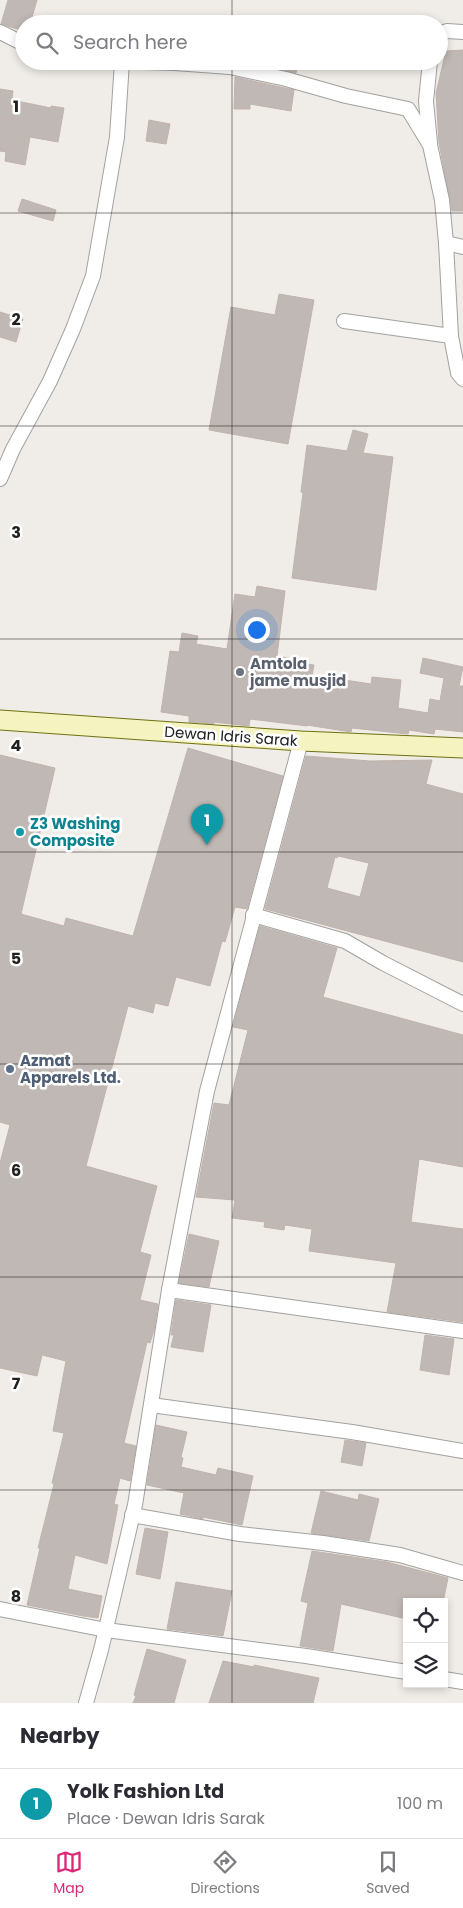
<!DOCTYPE html>
<html lang="en">
<head>
<meta charset="utf-8">
<style>
  :root { --surface:#fff; --page:#f7f7f7; --text:#2b2b33; --muted:#7c7c81; --line:#e1e1e2; --accent:#db2777 }
  body { margin:0; font-family:Poppins,sans-serif; background:var(--page); color:var(--text) }
  .controls { position:absolute; right:15px; bottom:15px; display:grid; overflow:hidden; border-radius:0px; box-shadow:0 2px 8px #0003 }
  .controls button { width:45px; height:45px; display:grid; place-items:center; padding:0; border:0; border-bottom:1px solid var(--line); background:var(--surface); color:var(--text); font:25px sans-serif }
  .you { position:absolute; left:256px; top:629px; width:18px; height:18px; margin:-12px; border:4px solid #fff; border-radius:50%; background:#1a73e8; box-shadow:0 0 0 8px #1a73e833 }
  .badge { display:grid; place-items:center; width:32px; height:32px; border-radius:50%; background:var(--accent); color:#fff; font-size:16px; font-weight:700 }
  .pin { position:absolute; translate:-50% -41px; filter:drop-shadow(0 1px 2px #0008) }
  .pin::after { content:''; position:absolute; top:26px; width:18px; height:15px; background:inherit; clip-path:polygon(0 0,100% 0,50% 100%) }
  .list { margin:0; padding:0; list-style:none }
  h2 { display:flex; justify-content:space-between; align-items:center; height:65px; margin:0; padding:0 20px; font-size:21px }
  h2 small { font-size:16px; font-weight:400; color:var(--muted) }
  .list li { display:grid; grid-template-columns:32px 1fr auto; gap:15px; align-items:center; box-sizing:border-box; height:70px; padding:0 20px; border-top:1px solid var(--line) }
  .list b { display:block; font-size:19px; white-space:nowrap }
  .list p { margin:0; font-size:16px; white-space:nowrap; color:var(--muted) }
  .list em { font-size:16px; font-style:normal; color:var(--muted) }
  .icon { flex:none; width:28px; height:28px; fill:none; stroke:currentColor; stroke-width:2; stroke-linecap:round; stroke-linejoin:round }
  .map { position:relative; flex:none; width:463px; height:1703px; overflow:hidden }
  .search { position:absolute; background:var(--surface); box-shadow:0 2px 8px #0003; left:15px; right:15px; top:15px; height:55px; display:flex; align-items:center; gap:12px; box-sizing:border-box; padding:0 18px; border-radius:28px; color:var(--muted); font-size:19px }
  .sheet { height:135px; background:var(--surface) }
  nav { display:flex; justify-content:space-around; align-items:center; box-sizing:border-box; height:70px; border-top:1px solid var(--line); background:var(--surface); font-size:14px; color:var(--muted) }
  nav a { display:grid; justify-items:center; gap:2px }
  nav .on { color:var(--accent) }
  .map>svg:first-child { display:block }
</style>
</head>
<body>
<div class="map">
<svg width="463" height="1703" viewBox="0 0 463 1703">
  <rect width="100%" height="100%" fill="#f0ede8"/>
  <!-- building -->
  <g fill="#c0b8b4" stroke="#c1b3ab" fill-rule="evenodd">
    <polygon points="8,0 37,0 30,24 24,24 24,31 1,24"/>
    <polygon points="463,50 463,211 452,211 439,143 436,93 446,51"/>
    <polygon points="273,61 298,61 296,73 272,67"/>
    <polygon points="235,77 294,90 291,111 250,104 250,109 234,109"/>
    <polygon points="0,89 13,91 12,100 51,108 51,106 64,108 58,142 30,137 25,165 5,161 6,152 0,151"/>
    <polygon points="149,120 170,124 166,144 146,141"/>
    <polygon points="22,199 56,210 53,221 18,211"/>
    <polygon points="279,294 314,300 288,444 209,430 231,307 275,315"/>
    <polygon points="0,312 23,319 16,342 0,337"/>
    <polygon points="353,430 368,434 363,453 393,457 376,590 292,578 303,493 301,492 307,445 347,451"/>
    <polygon points="257,586 285,591 277,656 289,658 288,661 314,665 312,675 371,684 372,677 401,680 398,708 428,713 430,699 440,701 444,678 420,673 423,658 463,667 459,686 463,686 463,732 435,729 434,734 409,730 408,734 352,728 351,732 307,725 307,726 250,719 249,726 214,722 214,724 189,722 189,716 161,712 170,651 179,652 182,633 198,636 196,644 227,649 235,594 255,597"/>
    <polygon points="188,748 283,776 247,909 235,907 225,942 222,941 210,986 176,977 168,1006 155,1003 153,1013 128,1006 86,1166 157,1186 140,1252 151,1255 140,1300 158,1304 154,1330 150,1343 147,1342 124,1443 136,1446 130,1481 120,1478 114,1504 118,1505 107,1564 75,1555 68,1589 102,1596 98,1618 83,1616 27,1605 40,1548 38,1548 54,1484 52,1483 64,1433 53,1431 66,1361 42,1355 37,1376 0,1368 0,1163 10,1125 0,1122 0,755 55,768 21,914 64,926 66,918 133,936"/>
    <path d="M306,756l64,5 62,-1 -6,24 37,10v168l-198,-53zM338,856l31,7 -9,34 -33,-9 8,-31 2,1z"/>
    <polygon points="260,926 337,948 323,997 463,1035 463,1167 419,1159 411,1222 463,1229 463,1322 387,1312 396,1263 309,1251 312,1229 285,1225 284,1230 264,1227 265,1222 232,1218 235,1200 196,1197 214,1103 229,1105 248,1030 233,1027"/>
    <polygon points="189,1234 219,1241 209,1287 179,1283"/>
    <polygon points="176,1300 211,1305 203,1352 171,1347 174,1335 171,1335"/>
    <polygon points="425,1335 454,1339 449,1375 420,1370"/>
    <polygon points="156,1425 187,1432 181,1457 183,1458 181,1467 216,1475 218,1468 253,1476 242,1525 203,1517 203,1519 180,1514 184,1493 147,1485"/>
    <polygon points="345,1440 366,1443 362,1466 341,1462"/>
    <polygon points="321,1491 358,1500 359,1494 379,1499 369,1541 311,1533"/>
    <polygon points="145,1528 168,1532 160,1579 136,1574"/>
    <polygon points="312,1551 387,1562 448,1578 443,1602 407,1602 407,1619 341,1604 333,1651 300,1646 308,1603 301,1601"/>
    <polygon points="176,1582 232,1591 223,1636 167,1629"/>
    <polygon points="147,1649 186,1660 174,1703 133,1703 136,1696 134,1695"/>
    <polygon points="223,1661 254,1667 254,1665 319,1678 313,1703 209,1703"/>
  </g>
  <g fill="none" stroke-linecap="round" stroke-linejoin="round">
    <!-- minor casing -->
    <g stroke="#a1a1a1" stroke-width="16">
      <g id="minor">
        <polyline points="0,32 24,44"/>
        <polyline points="439,34 447,31 463,32"/>
        <polyline points="108,61 175,63 230,67 286,79 346,96 408,109 430,145 442,200 446,243 451,336 458,373 463,379"/>
        <polyline points="430,143 426,101 430,61"/>
        <polyline points="446,243 463,247"/>
        <polyline points="344,321 451,336"/>
        <polyline points="0,479 13,449 50,381 73,329 93,276 117,137 122,62"/>
        <polyline points="253,915 345,941 383,963 463,1004"/>
        <polyline points="169,1290 463,1331"/>
        <polyline points="151,1405 352,1432 463,1451"/>
        <polyline points="132,1515 240,1534 323,1543 400,1555 463,1573"/>
        <polyline points="0,1609 106,1630 306,1656 407,1672"/>
        <polyline points="444,1679 463,1682"/>
        <polyline points="86,1703 101,1650 135,1505 169,1290 207,1091 301,741"/>
      </g>
    </g>
    <!-- secondary casing -->
    <g stroke="#6e710e" stroke-width="21">
      <polyline id="secondary" points="0,720 301,741 463,748"/>
    </g>
    <!-- minor -->
    <use href="#minor" stroke="#fff" stroke-width="14"/>
    <!-- secondary -->
    <use href="#secondary" stroke="#f5f4c1" stroke-width="19"/>
  </g>
  <!-- grid -->
  <path fill="none" stroke="#202020" stroke-width="1" stroke-opacity="0.55" d="M232,0v24M232,61v1642M0,213h463M0,426h463M0,639h463M0,852h463M0,1064h463M0,1277h463M0,1490h463"/>
  <!-- markers -->
  <circle fill="#6b7280" stroke="#fff" stroke-width="2" cx="240" cy="672" r="5"/>
  <circle fill="#0f9aa8" stroke="#fff" stroke-width="2" cx="20" cy="832" r="5"/>
  <circle fill="#5c6f8a" stroke="#fff" stroke-width="2" cx="10" cy="1069" r="5"/>
  <g text-anchor="middle" dominant-baseline="central" stroke-width="5" stroke-linejoin="round" paint-order="stroke">
    <!-- worship labels -->
    <g font-size="15" font-weight="bold" fill="#5b616d" stroke="#fff" text-anchor="start">
      <text x="250" y="663">Amtola<tspan x="250" dy="17">jame musjid</tspan></text>
    </g>
    <!-- street labels -->
    <g font-size="15" fill="#202020" stroke="#fff">
      <text transform="translate(231 736) rotate(4)">Dewan Idris Sarak</text>
    </g>
    <!-- culture labels -->
    <g font-size="15" font-weight="bold" fill="#0d838f" stroke="#fff" text-anchor="start">
      <text x="30" y="823">Z3 Washing<tspan x="30" dy="17">Composite</tspan></text>
    </g>
    <!-- service labels -->
    <g font-size="15" font-weight="bold" fill="#4e5e75" stroke="#fff" text-anchor="start">
      <text x="20" y="1060">Azmat<tspan x="20" dy="17">Apparels Ltd.</tspan></text>
    </g>
  </g>
  <g font-size="16" text-anchor="middle" font-weight="bold" fill="#202020" stroke="#fff" stroke-width="5" stroke-linejoin="round" paint-order="stroke">
    <text x="16" y="112">1</text>
    <text x="16" y="325">2</text>
    <text x="16" y="538">3</text>
    <text x="16" y="751">4</text>
    <text x="16" y="964">5</text>
    <text x="16" y="1176">6</text>
    <text x="16" y="1389">7</text>
    <text x="16" y="1602">8</text>
  </g>
</svg>
<div class="controls">
<button><svg class="icon" aria-label="locate" viewBox="0 0 24 24"><circle cx="12" cy="12" r="6"/><path d="M12 2v4M12 18v4M2 12h4M18 12h4"/></svg></button>
<button><svg class="icon" aria-label="layers" viewBox="0 0 24 24"><path d="M12 4l9 5-9 5-9-5zM3 14l9 5 9-5"/></svg></button>
</div>
<div class="you"></div>
<div class="pin badge" style="left:207px;top:845px;background:#0f9aa8">1</div>
<div class="search"><svg class="icon" aria-label="search" viewBox="0 0 24 24"><circle cx="10" cy="10" r="6"/><path d="M15 15l6 6"/></svg>Search here</div>
</div>
<section class="sheet">
<h2>Nearby<small></small></h2>
<ul class="list">
<li><span class="badge" style="background:#0f9aa8">1</span><div><b>Yolk Fashion Ltd</b><p>Place · Dewan Idris Sarak</p></div><em>100 m</em></li>
</ul>
</section>
<nav>
<a class="on"><svg class="icon" aria-label="map" viewBox="0 0 24 24"><path d="M3 6l6-2 6 2 6-2v14l-6 2-6-2-6 2zM9 4v14M15 6v14"/></svg>Map</a>
<a><svg class="icon" aria-label="directions" viewBox="0 0 24 24"><path d="M12 3l9 9-9 9-9-9zM9 14v-3h6M13 9l2 2-2 2"/></svg>Directions</a>
<a><svg class="icon" aria-label="saved" viewBox="0 0 24 24"><path d="M7 4h10v16l-5-4-5 4z"/></svg>Saved</a>
</nav>
</body>
</html>
